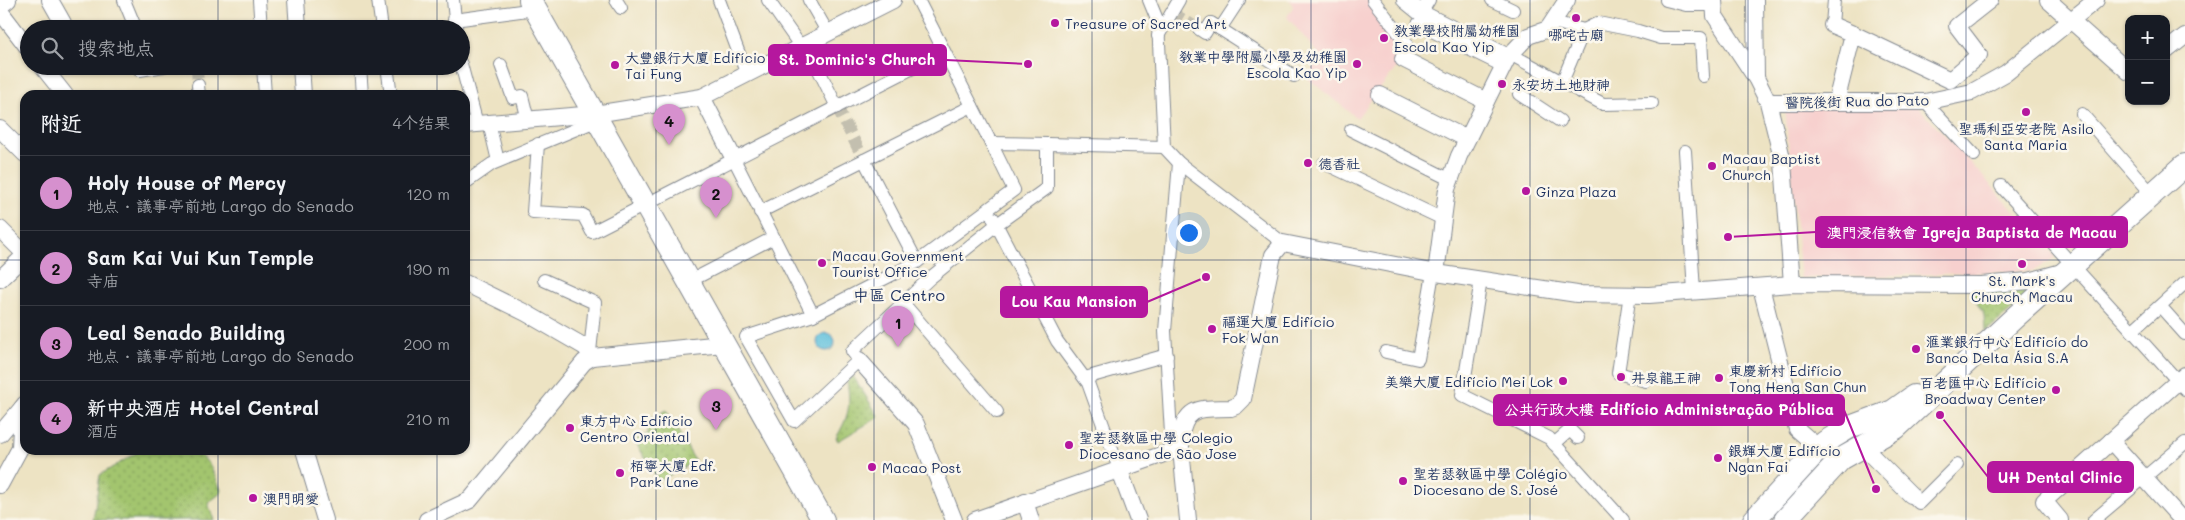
<!DOCTYPE html>
<html lang="zh">
<head>
<meta charset="utf-8">
<style>
  :root { --surface:#171b24; --page:#20242c; --text:#f1f3f6; --muted:#9ea1a6; --line:#363941; --accent:#d690ce }
  body { margin:0; font-family:Mali,"LXGW WenKai TC",sans-serif; background:var(--page); color:var(--text) }
  .controls { position:absolute; right:15px; top:15px; display:grid; overflow:hidden; border-radius:10px; box-shadow:0 1px 4px #0004 }
  .controls button { width:45px; height:45px; display:grid; place-items:center; padding:0; border:0; border-bottom:1px solid var(--line); background:var(--surface); color:var(--text); font:25px sans-serif }
  .you { position:absolute; left:1188px; top:232px; width:18px; height:18px; margin:-12px; border:4px solid #fff; border-radius:50%; background:#1a73e8; box-shadow:0 0 0 8px #1a73e833 }
  .badge { display:grid; place-items:center; width:32px; height:32px; border-radius:50%; background:var(--accent); color:#111; font-size:16px; font-weight:700 }
  .pin { position:absolute; translate:-50% -41px; filter:drop-shadow(0 1px 2px #0008) }
  .pin::after { content:''; position:absolute; top:26px; width:18px; height:15px; background:inherit; clip-path:polygon(0 0,100% 0,50% 100%) }
  .list { margin:0; padding:0; list-style:none }
  h2 { display:flex; justify-content:space-between; align-items:center; height:65px; margin:0; padding:0 20px; font-size:21px }
  h2 small { font-size:16px; font-weight:400; color:var(--muted) }
  .list li { display:grid; grid-template-columns:32px 1fr auto; gap:15px; align-items:center; box-sizing:border-box; height:75px; padding:0 20px; border-top:1px solid var(--line) }
  .list b { display:block; font-size:19px; white-space:nowrap }
  .list p { margin:0; font-size:16px; white-space:nowrap; color:var(--muted) }
  .list em { font-size:16px; font-style:normal; color:var(--muted) }
  .icon { flex:none; width:28px; height:28px; fill:none; stroke:currentColor; stroke-width:2; stroke-linecap:round; stroke-linejoin:round }
  .map { position:relative; flex:none; width:2185px; height:520px; overflow:hidden }
  .search { position:absolute; background:var(--surface); box-shadow:0 1px 4px #0004; left:20px; top:20px; width:450px; height:55px; display:flex; align-items:center; gap:12px; box-sizing:border-box; padding:0 18px; border-radius:28px; color:var(--muted); font-size:19px }
  .panel { position:absolute; background:var(--surface); box-shadow:0 1px 4px #0004; left:20px; top:90px; width:450px; height:365px; border-radius:15px }
  .map>svg:first-child { display:block }
</style>
</head>
<body>
<div class="map">
<svg width="2185" height="520" viewBox="0 0 2185 520">
  <defs>
    <pattern id="grass-dots" width="8" height="8" patternUnits="userSpaceOnUse" patternTransform="scale(1.25)"><rect width="8" height="8" fill="#a3c56e"/><path d="M2 2h.1M6 6h.1" fill="none" stroke="#84a05e" stroke-width="1.8" stroke-linecap="round"/></pattern>
  </defs>
  <rect width="100%" height="100%" fill="#fbf7ec"/>
  <filter id="ink" filterUnits="userSpaceOnUse"><feTurbulence type="fractalNoise" baseFrequency=".02" numOctaves="2"/><feDisplacementMap in="SourceGraphic" scale="10" xChannelSelector="R" yChannelSelector="G"/><feConvolveMatrix kernelMatrix="1 2 1 2 8 2 1 2 1" color-interpolation-filters="sRGB"/></filter>
  <filter id="wash" filterUnits="userSpaceOnUse"><feTurbulence type="fractalNoise" baseFrequency=".0096" numOctaves="4" result="noise"/><feDisplacementMap in="SourceGraphic" scale="20" xChannelSelector="R" yChannelSelector="G"/><feGaussianBlur stdDeviation="1.12" result="paint"/><feColorMatrix in="noise" values="0 0 0 0 0 0 0 0 0 0 0 0 0 0 0 0 0 1.4 0 .05"/><feComposite in="paint" operator="in"/></filter>
  <g filter="url(#wash)">
    <rect width="100%" height="100%" fill="#ede3c3"/>
    <!-- built -->
    <g fill="#f7d0ce">
      <polygon points="1290,0 1372,0 1407,45 1403,57 1393,72 1357,118 1307,78 1320,56 1287,17 1293,7"/>
      <polygon points="1916,105 1948,138 2056,257 2033,271 1801,278 1785,107"/>
    </g>
    <!-- grass -->
    <g fill="url(#grass-dots)" stroke="#5f7a66">
      <polygon points="2040,286 1985,332 1984,315 1970,291"/>
      <path d="M853,376l26,41 -41,24 -2,-3c13,-22 15,-32 11,-57z"/>
      <polygon points="666,410 695,461 659,481 635,441 649,433 643,423"/>
      <polygon points="141,450 196,450 210,465 222,492 208,503 214,520 93,520 100,475"/>
    </g>
    <!-- water -->
    <circle fill="#5dbfdc" stroke="#3c779d" cx="826" cy="342" r="9"/>
  </g>
  <g filter="url(#ink)">
    <g fill="none" stroke-linecap="round" stroke-linejoin="round">
      <!-- pedestrian-tunnel -->
      <g stroke="#c3bfaf" stroke-width="12" stroke-dasharray="12 6" stroke-linecap="butt">
        <polyline points="1172,13 1199,29"/>
        <polyline points="197,66 198,85"/>
        <polyline points="837,107 864,160"/>
      </g>
      <!-- pedestrian casing -->
      <g stroke="#848990" stroke-width="14">
        <g id="pedestrian">
          <polyline points="124,0 136,29"/>
          <polyline points="259,0 261,29"/>
          <polyline points="378,0 382,29"/>
          <polyline points="453,0 456,29"/>
          <polyline points="616,0 621,8"/>
          <polyline points="719,0 747,75"/>
          <polyline points="768,0 801,47"/>
          <polyline points="809,0 828,33"/>
          <polyline points="918,0 991,143"/>
          <polyline points="1149,0 1158,22 1164,147"/>
          <polyline points="1373,0 1406,42"/>
          <polyline points="1492,0 1513,10"/>
          <polyline points="1666,0 1686,5 1714,5"/>
          <polyline points="1421,13 1429,0"/>
          <polyline points="454,20 535,9"/>
          <polyline points="1553,22 1584,30"/>
          <polyline points="1418,24 1497,63"/>
          <polyline points="1832,25 1834,0"/>
          <polyline points="1199,29 1205,33 1211,23 1294,76"/>
          <polyline points="1220,29 1239,0"/>
          <polyline points="1584,30 1598,23 1638,31 1661,38 1701,38 1703,76"/>
          <polyline points="1158,36 1179,0"/>
          <polyline points="806,44 837,107"/>
          <polyline points="1510,54 1603,104 1652,103"/>
          <polyline points="461,64 477,124"/>
          <polyline points="501,65 513,98 522,96 528,120"/>
          <polyline points="263,66 265,95"/>
          <polyline points="360,66 362,95"/>
          <polyline points="387,66 391,95"/>
          <polyline points="140,70 164,66"/>
          <polyline points="1562,82 1584,30"/>
          <polyline points="198,85 199,95"/>
          <polyline points="1519,94 1560,121"/>
          <polyline points="1925,102 1974,155"/>
          <polyline points="2082,114 2152,194"/>
          <polyline points="489,123 498,161"/>
          <polyline points="1351,130 1451,180"/>
          <polygon points="991,143 1047,144 1047,188 996,225 930,278 852,351 859,360 794,421 746,337 813,315 917,262 1014,190"/>
          <polyline points="538,144 533,212 583,215 592,232 944,52"/>
          <polyline points="1047,144 1164,147 1179,163 1283,243"/>
          <polyline points="1685,151 1694,291"/>
          <polyline points="734,159 813,315"/>
          <polyline points="864,160 917,262"/>
          <polyline points="1324,163 1443,219"/>
          <polyline points="465,183 492,164 598,120"/>
          <polyline points="2001,186 2185,389"/>
          <polyline points="760,212 972,106"/>
          <polyline points="993,218 1057,341 1088,383 1119,469"/>
          <polyline points="544,280 595,303 590,352"/>
          <polyline points="1481,280 1462,395 1549,438 1623,520"/>
          <polyline points="688,282 773,238"/>
          <polyline points="1630,294 1618,373 1646,381"/>
          <polyline points="903,303 997,412"/>
          <polyline points="2160,306 2185,334"/>
          <polyline points="2132,331 2185,283"/>
          <polyline points="1386,352 1418,359 1433,273"/>
          <polyline points="1085,378 1167,355"/>
          <polyline points="1554,444 1570,430 1578,438"/>
          <polyline points="1172,451 1165,331 1179,163"/>
          <polyline points="1911,495 1919,503 1957,465"/>
          <polyline points="2094,520 2185,443"/>
        </g>
      </g>
      <!-- minor casing -->
      <g stroke="#848990" stroke-width="18">
        <g id="minor">
          <polyline points="50,0 63,23"/>
          <polyline points="296,0 298,29"/>
          <polyline points="1405,0 1421,13 1508,57"/>
          <polyline points="1714,0 1715,16 1756,78 1768,102 1783,162 1792,284"/>
          <polyline points="1755,0 1756,78"/>
          <polyline points="2048,0 2129,72"/>
          <polyline points="0,6 8,0"/>
          <polyline points="0,11 29,49"/>
          <polyline points="1832,25 1853,34"/>
          <polyline points="2166,51 2185,36"/>
          <polyline points="1403,59 1486,101"/>
          <polyline points="42,66 65,95"/>
          <polyline points="301,66 303,95"/>
          <polyline points="1380,95 1467,139"/>
          <polyline points="702,97 734,159"/>
          <polyline points="1768,102 1925,102 1972,92 2006,73 2096,0"/>
          <polyline points="1836,102 1853,34 1950,80 1979,55 1957,26 1990,0"/>
          <polyline points="465,125 595,114 702,97 893,0"/>
          <polyline points="0,129 25,154"/>
          <polyline points="0,229 25,254"/>
          <polyline points="1436,273 1447,189 1459,156 1508,57 1528,36 1548,29 1567,0"/>
          <polyline points="0,279 25,255"/>
          <polyline points="465,283 526,313 585,347 592,357"/>
          <polyline points="1761,287 1797,429 1812,442 1822,445"/>
          <polyline points="859,360 916,424 954,520"/>
          <polyline points="0,434 22,408"/>
          <polyline points="2111,441 2182,520"/>
          <polyline points="1862,446 1911,495"/>
          <polyline points="304,450 325,520"/>
          <polyline points="1119,469 1138,520"/>
          <polyline points="0,485 20,448 22,408 25,404"/>
          <polyline points="1025,502 1031,520"/>
          <polyline points="427,520 470,500 584,362 592,357 723,344"/>
          <polyline points="975,520 1181,448"/>
          <path d="M1188,520l-8,-81c6,-35 21,-30 51,-31l5,-2 7,-7 30,-144 10,-12 153,30 141,21 72,1 143,-11 189,1 48,-4 33,-9"/>
          <polyline points="2060,520 2044,501 2185,375"/>
        </g>
      </g>
      <!-- secondary casing -->
      <g stroke="#848990" stroke-width="24">
        <g id="secondary">
          <polyline points="530,0 823,520"/>
          <polyline points="1754,520 1825,442 1850,427 1893,411 1914,396"/>
          <polyline points="1785,520 1841,459 1896,428 2013,319 2185,165"/>
        </g>
      </g>
      <!-- pedestrian -->
      <use href="#pedestrian" stroke="#fff" stroke-width="12"/>
      <!-- minor -->
      <use href="#minor" stroke="#fff" stroke-width="16"/>
      <!-- secondary -->
      <use href="#secondary" stroke="#fff" stroke-width="22"/>
    </g>
  </g>
  <!-- grid -->
  <path fill="none" stroke="#1b2f5e" stroke-width="1" stroke-opacity="0.55" d="M218,0v29M437,0v29M656,0v520M874,0v520M1092,0v520M1311,0v520M1530,0v520M1748,0v520M1966,0v520M218,66v29M437,66v29M0,260h25M465,260h1720M218,450v70M437,450v70"/>
  <!-- markers -->
  <g fill="#b5179e" stroke="#fbf7ec" stroke-width="2">
    <circle cx="1576" cy="18" r="5"/>
    <circle cx="1055" cy="23" r="5"/>
    <circle cx="1384" cy="38" r="5"/>
    <circle cx="1357" cy="64" r="5"/>
    <circle cx="615" cy="65" r="5"/>
    <circle cx="1502" cy="84" r="5"/>
    <circle cx="2026" cy="112" r="5"/>
    <circle cx="1308" cy="163" r="5"/>
    <circle cx="1712" cy="166" r="5"/>
    <circle cx="1526" cy="191" r="5"/>
    <circle cx="822" cy="263" r="5"/>
    <circle cx="2022" cy="264" r="5"/>
    <circle cx="1212" cy="329" r="5"/>
    <circle cx="1916" cy="349" r="5"/>
    <circle cx="1621" cy="377" r="5"/>
    <circle cx="1719" cy="378" r="5"/>
    <circle cx="1563" cy="381" r="5"/>
    <circle cx="2056" cy="390" r="5"/>
    <circle cx="570" cy="428" r="5"/>
    <circle cx="1069" cy="445" r="5"/>
    <circle cx="1718" cy="458" r="5"/>
    <circle cx="872" cy="467" r="5"/>
    <circle cx="620" cy="473" r="5"/>
    <circle cx="1403" cy="481" r="5"/>
    <circle cx="253" cy="498" r="5"/>
  </g>
  <g text-anchor="middle" dominant-baseline="central" stroke-width="5" stroke-linejoin="round" paint-order="stroke">
    <!-- poi labels -->
    <g font-size="14" fill="#1b2f5e" stroke="#fbf7ec" text-anchor="start">
      <text x="1065" y="23">Treasure of Sacred Art</text>
      <text x="1394" y="30">教業學校附屬幼稚園<tspan x="1394" dy="16">Escola Kao Yip</tspan></text>
      <text x="1576" y="34" text-anchor="middle">哪咤古廟</text>
      <text x="1347" y="56" text-anchor="end">教業中學附屬小學及幼稚園<tspan x="1347" dy="16">Escola Kao Yip</tspan></text>
      <text x="625" y="57">大豐銀行大廈 Edifício<tspan x="625" dy="16">Tai Fung</tspan></text>
      <text x="1512" y="84">永安坊土地財神</text>
      <text x="2026" y="128" text-anchor="middle">聖瑪利亞安老院 Asilo<tspan x="2026" dy="16">Santa Maria</tspan></text>
      <text x="1722" y="158">Macau Baptist<tspan x="1722" dy="16">Church</tspan></text>
      <text x="1318" y="163">德香社</text>
      <text x="1536" y="191">Ginza Plaza</text>
      <text x="832" y="255">Macau Government<tspan x="832" dy="16">Tourist Office</tspan></text>
      <text x="2022" y="280" text-anchor="middle">St. Mark's<tspan x="2022" dy="16">Church, Macau</tspan></text>
      <text x="1222" y="321">福運大廈 Edifício<tspan x="1222" dy="16">Fok Wan</tspan></text>
      <text x="1926" y="341">滙業銀行中心 Edificío do<tspan x="1926" dy="16">Banco Delta Ásia S.A</tspan></text>
      <text x="1729" y="370">東慶新村 Edifício<tspan x="1729" dy="16">Tong Heng San Chun</tspan></text>
      <text x="1631" y="377">井泉龍王神</text>
      <text x="1553" y="381" text-anchor="end">美樂大廈 Edifício Mei Lok</text>
      <text x="2046" y="382" text-anchor="end">百老匯中心 Edifício<tspan x="2046" dy="16">Broadway Center</tspan></text>
      <text x="580" y="420">東方中心 Edifício<tspan x="580" dy="16">Centro Oriental</tspan></text>
      <text x="1079" y="437">聖若瑟教區中學 Colegio<tspan x="1079" dy="16">Diocesano de São Jose</tspan></text>
      <text x="1728" y="450">銀輝大廈 Edifício<tspan x="1728" dy="16">Ngan Fai</tspan></text>
      <text x="630" y="465">栢寧大廈 Edf.<tspan x="630" dy="16">Park Lane</tspan></text>
      <text x="882" y="467">Macao Post</text>
      <text x="1413" y="473">聖若瑟教區中學 Colégio<tspan x="1413" dy="16">Diocesano de S. José</tspan></text>
      <text x="263" y="498">澳門明愛</text>
    </g>
    <!-- street labels -->
    <g font-size="14" fill="#1b2f5e" stroke="#fbf7ec">
      <text transform="translate(1857 101) rotate(-1)">醫院後街 Rua do Pato</text>
    </g>
    <!-- quarter labels -->
    <g font-size="16" fill="#1b2f5e" stroke="#fbf7ec">
      <text x="899" y="294">中區 Centro</text>
    </g>
  </g>
  <!-- callouts -->
  <path fill="none" stroke="#b5179e" stroke-width="2" d="M1028 64L946 60M1728 237L1816 232M1206 277L1147 302M1876 489L1844 410M1940 415L1988 477"/>
  <g fill="#b5179e" stroke="#fbf7ec" stroke-width="2">
    <circle cx="1028" cy="64" r="5"/>
    <circle cx="1728" cy="237" r="5"/>
    <circle cx="1206" cy="277" r="5"/>
    <circle cx="1876" cy="489" r="5"/>
    <circle cx="1940" cy="415" r="5"/>
  </g>
  <g fill="#b5179e" stroke="#b5179e" stroke-width="2">
    <rect x="769" y="45" width="177" height="30" rx="5"/>
    <rect x="1816" y="217" width="311" height="30" rx="5"/>
    <rect x="1001" y="287" width="146" height="30" rx="5"/>
    <rect x="1494" y="395" width="350" height="30" rx="5"/>
    <rect x="1988" y="462" width="145" height="30" rx="5"/>
  </g>
  <g font-size="15" text-anchor="middle" font-weight="bold" fill="#fff">
    <text x="857" y="65">St. Dominic's Church</text>
    <text x="1972" y="238">澳門浸信教會 Igreja Baptista de Macau</text>
    <text x="1074" y="307">Lou Kau Mansion</text>
    <text x="1669" y="415">公共行政大樓 Edifício Administração Pública</text>
    <text x="2060" y="483">UH Dental Clinic</text>
  </g>
</svg>
<div class="controls">
<button>+</button>
<button>−</button>
</div>
<div class="you"></div>
<div class="pin badge" style="left:898px;top:347px">1</div>
<div class="pin badge" style="left:716px;top:218px">2</div>
<div class="pin badge" style="left:716px;top:430px">3</div>
<div class="pin badge" style="left:669px;top:145px">4</div>
<div class="search"><svg class="icon" aria-label="search" viewBox="0 0 24 24"><circle cx="10" cy="10" r="6"/><path d="M15 15l6 6"/></svg>搜索地点</div>
<section class="panel">
<h2>附近<small>4个结果</small></h2>
<ul class="list">
<li><span class="badge">1</span><div><b>Holy House of Mercy</b><p>地点 · 議事亭前地 Largo do Senado</p></div><em>120 m</em></li>
<li><span class="badge">2</span><div><b>Sam Kai Vui Kun Temple</b><p>寺庙</p></div><em>190 m</em></li>
<li><span class="badge">3</span><div><b>Leal Senado Building</b><p>地点 · 議事亭前地 Largo do Senado</p></div><em>200 m</em></li>
<li><span class="badge">4</span><div><b>新中央酒店 Hotel Central</b><p>酒店</p></div><em>210 m</em></li>
</ul>
</section>
</div>
</body>
</html>
